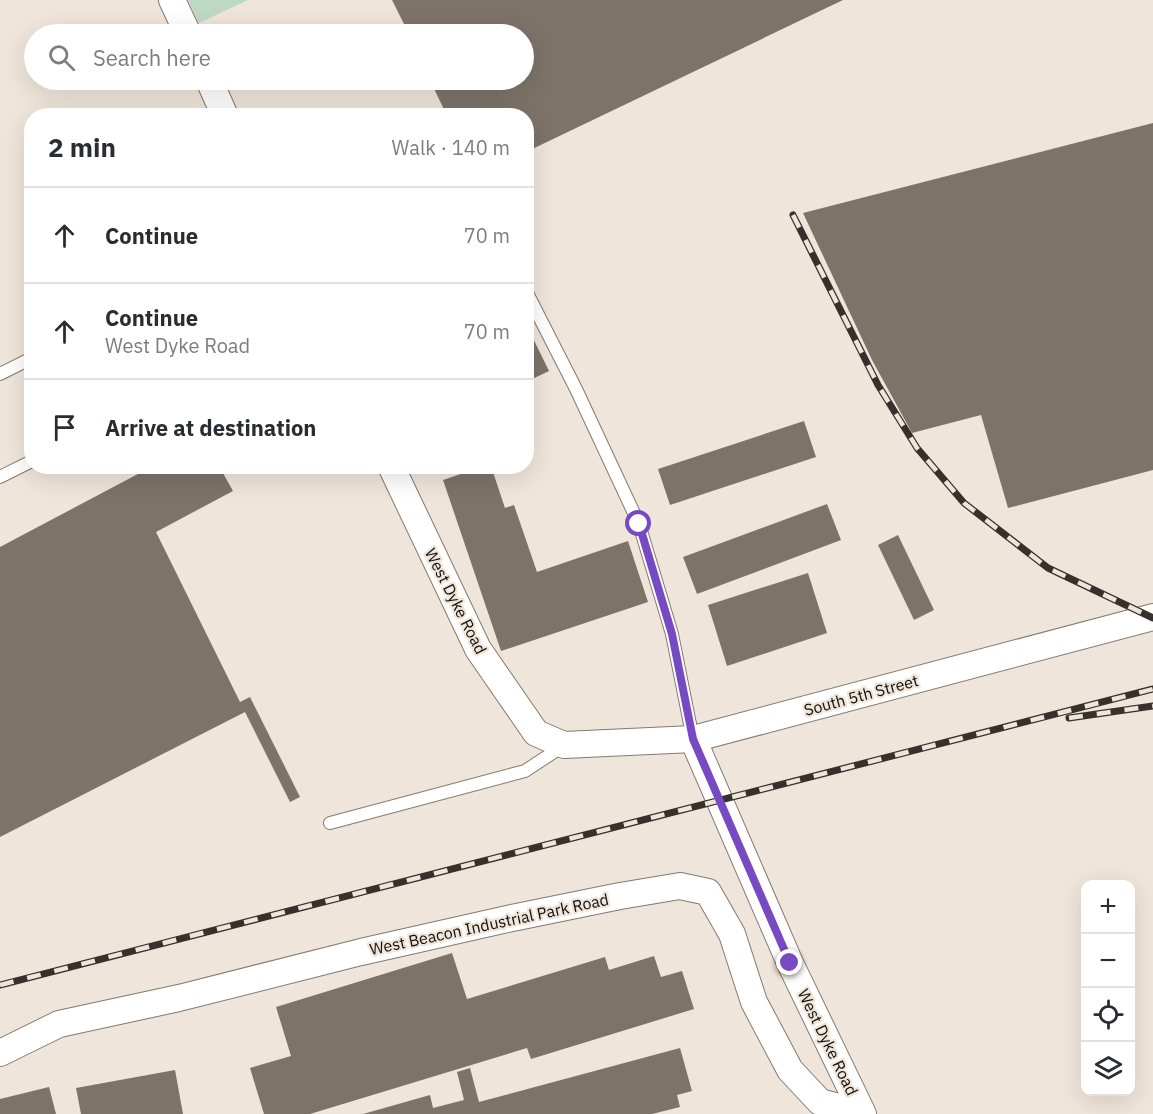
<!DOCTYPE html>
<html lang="en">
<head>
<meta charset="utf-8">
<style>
  :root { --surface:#fff; --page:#f2f2f3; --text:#2b2b33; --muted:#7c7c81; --line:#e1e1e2 }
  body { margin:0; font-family:"IBM Plex Sans",sans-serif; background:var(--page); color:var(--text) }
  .controls { position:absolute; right:18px; bottom:18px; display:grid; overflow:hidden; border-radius:12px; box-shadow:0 6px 24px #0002 }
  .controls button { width:54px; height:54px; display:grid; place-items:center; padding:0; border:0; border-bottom:2px solid var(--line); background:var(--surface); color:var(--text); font:30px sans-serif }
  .stop { position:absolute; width:18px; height:18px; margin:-14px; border:4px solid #774ac3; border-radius:50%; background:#fff }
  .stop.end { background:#774ac3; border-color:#fff; box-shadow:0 2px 6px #0008 }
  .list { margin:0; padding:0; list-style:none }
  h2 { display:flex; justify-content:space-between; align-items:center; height:78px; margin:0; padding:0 24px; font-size:26px }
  h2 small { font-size:20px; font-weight:400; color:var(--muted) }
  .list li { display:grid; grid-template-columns:39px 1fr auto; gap:18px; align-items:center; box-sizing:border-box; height:96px; padding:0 24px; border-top:2px solid var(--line) }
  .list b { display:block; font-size:22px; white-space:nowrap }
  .list p { margin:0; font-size:20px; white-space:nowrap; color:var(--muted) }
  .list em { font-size:20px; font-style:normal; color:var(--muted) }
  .icon { flex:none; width:33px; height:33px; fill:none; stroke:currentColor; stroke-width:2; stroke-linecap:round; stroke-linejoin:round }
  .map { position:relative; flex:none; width:1153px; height:1114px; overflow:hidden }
  .search { position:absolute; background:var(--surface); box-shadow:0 6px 24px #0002; left:24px; top:24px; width:510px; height:66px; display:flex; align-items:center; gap:15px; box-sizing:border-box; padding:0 21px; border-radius:33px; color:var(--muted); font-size:22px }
  .panel { position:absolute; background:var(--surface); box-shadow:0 6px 24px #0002; left:24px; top:108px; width:510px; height:366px; border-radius:24px }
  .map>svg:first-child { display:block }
</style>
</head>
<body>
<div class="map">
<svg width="1153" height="1114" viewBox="0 0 1153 1114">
  <rect width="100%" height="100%" fill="#f0e5da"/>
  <!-- green -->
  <polygon fill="#bed9c3" points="188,0 248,0 199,23"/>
  <!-- building -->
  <g fill="#7d7369">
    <polygon points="392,0 843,0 526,152 526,116 447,116 430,80 524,80 524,34 409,34"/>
    <polygon points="1153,123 1153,470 1008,508 981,415 912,433 872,360 803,213"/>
    <polygon points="526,324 549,371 526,382"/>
    <polygon points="804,421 816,457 670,505 658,469"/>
    <polygon points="153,466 219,466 233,491 156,532 240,702 250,697 300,797 290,802 245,712 0,837 0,547"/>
    <polygon points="484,466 491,466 505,508 514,505 537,572 628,541 648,602 501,651 443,480"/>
    <polygon points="827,504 841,540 697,594 683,557"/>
    <polygon points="898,535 934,610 914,620 878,545"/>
    <polygon points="808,573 827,633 727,666 708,605"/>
    <polygon points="452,953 467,999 605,957 609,970 654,956 661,977 682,971 694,1009 531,1059 527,1048 310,1114 264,1114 250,1068 291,1056 276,1007"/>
    <polygon points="680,1048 692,1091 677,1095 680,1107 652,1114 363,1114 430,1095 433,1108 464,1100 457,1072 470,1068 479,1102"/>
    <polygon points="175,1070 183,1114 81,1114 76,1088"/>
    <polygon points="49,1087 56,1114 0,1114 0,1099"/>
  </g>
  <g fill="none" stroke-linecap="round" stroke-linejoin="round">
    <!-- service casing -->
    <g stroke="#83796f" stroke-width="14">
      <g id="service">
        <polyline points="526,291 576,389 639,524 672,634 693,739"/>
        <polyline points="0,374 32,358"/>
        <polyline points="0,477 32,461"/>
        <polyline points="330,823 525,771 563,746"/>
      </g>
    </g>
    <!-- minor casing -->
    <g stroke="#83796f" stroke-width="28">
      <g id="minor">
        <polyline points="172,0 188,34"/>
        <polyline points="209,80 225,116"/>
        <polyline points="391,466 478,649 536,733 564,745 693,739 1153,617"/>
        <polyline points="693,739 790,963 863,1114"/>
        <polyline points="0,1053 59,1024 179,998 361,952 512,918 620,896 680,886 708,892 732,934 754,1002 790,1070 820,1102 862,1113"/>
      </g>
    </g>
    <!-- service -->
    <use href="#service" stroke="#fff" stroke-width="12"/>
    <!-- minor -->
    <use href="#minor" stroke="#fff" stroke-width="26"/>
    <!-- rail casing -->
    <g stroke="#36312c" stroke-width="7">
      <g id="rail">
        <polyline points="793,215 878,385 917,448 964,503 1048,568 1153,618"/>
        <polyline points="1069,718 1153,706"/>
        <polyline points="0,985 1153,689"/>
      </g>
    </g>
    <!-- rail -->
    <use href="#rail" stroke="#f0e5da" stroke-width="4.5" stroke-dasharray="14" stroke-linecap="butt"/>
  </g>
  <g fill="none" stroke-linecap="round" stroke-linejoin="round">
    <!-- route -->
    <polyline stroke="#774ac3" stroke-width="8" points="639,524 672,634 693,739 790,963"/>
  </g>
  <g text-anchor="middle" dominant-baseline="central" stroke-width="4.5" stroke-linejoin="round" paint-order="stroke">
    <!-- street labels -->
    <g font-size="16" fill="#110d0a" stroke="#f0e5da">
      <text transform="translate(456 601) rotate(63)">West Dyke Road</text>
      <text transform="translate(861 695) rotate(-15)">South 5th Street</text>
      <text transform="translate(489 924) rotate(-12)">West Beacon Industrial Park Road</text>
      <text transform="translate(828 1042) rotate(64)">West Dyke Road</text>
    </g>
  </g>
</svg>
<div class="controls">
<button>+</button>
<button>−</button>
<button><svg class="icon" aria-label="locate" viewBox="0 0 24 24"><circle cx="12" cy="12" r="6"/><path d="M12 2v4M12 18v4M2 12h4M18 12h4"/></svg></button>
<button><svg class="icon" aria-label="layers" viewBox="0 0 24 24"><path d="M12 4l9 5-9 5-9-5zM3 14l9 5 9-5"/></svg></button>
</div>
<div class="stop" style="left:639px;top:524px"></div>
<div class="stop end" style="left:790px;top:963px"></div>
<div class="search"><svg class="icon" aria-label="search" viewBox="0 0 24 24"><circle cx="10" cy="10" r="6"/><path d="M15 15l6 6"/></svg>Search here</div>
<section class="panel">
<h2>2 min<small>Walk · 140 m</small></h2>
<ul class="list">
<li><svg class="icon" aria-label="ahead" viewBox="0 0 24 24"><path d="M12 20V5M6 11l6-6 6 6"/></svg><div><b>Continue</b></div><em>70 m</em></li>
<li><svg class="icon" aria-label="ahead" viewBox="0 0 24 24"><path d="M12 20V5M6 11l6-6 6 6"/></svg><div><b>Continue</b><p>West Dyke Road</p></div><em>70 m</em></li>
<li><svg class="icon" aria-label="arrive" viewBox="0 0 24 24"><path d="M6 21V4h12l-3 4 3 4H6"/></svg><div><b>Arrive at destination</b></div></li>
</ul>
</section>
</div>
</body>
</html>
